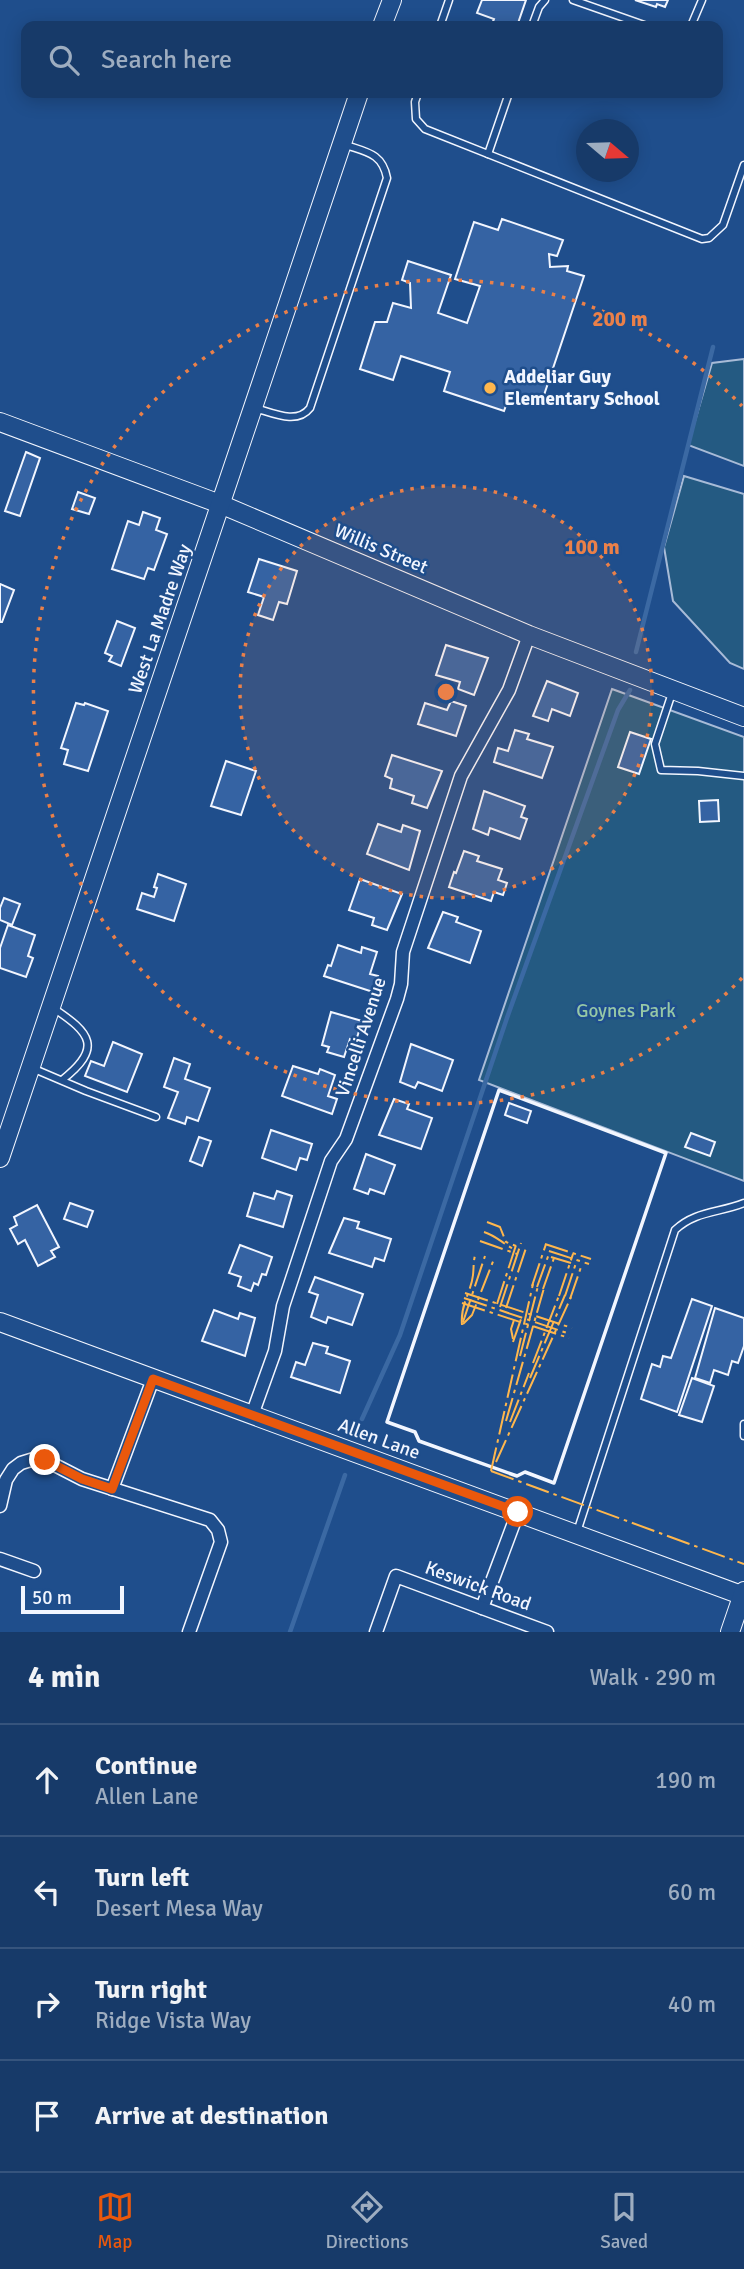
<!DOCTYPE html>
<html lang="en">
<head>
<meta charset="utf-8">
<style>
  :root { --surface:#173a69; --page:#244571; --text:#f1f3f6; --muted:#9eadc0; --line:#36547d; --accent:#ea580c }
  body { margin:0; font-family:Signika,sans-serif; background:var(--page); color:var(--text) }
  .compass { position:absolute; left:576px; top:119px; width:63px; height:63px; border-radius:50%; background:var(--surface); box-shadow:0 4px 18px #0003; rotate:109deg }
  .scale { position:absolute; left:21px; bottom:18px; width:103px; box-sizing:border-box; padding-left:7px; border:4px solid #f2f6ff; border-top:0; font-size:19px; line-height:24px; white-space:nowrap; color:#f2f6ff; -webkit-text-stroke:5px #1f4e8c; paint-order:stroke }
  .stop { position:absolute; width:21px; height:21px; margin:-16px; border:5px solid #ea580c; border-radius:50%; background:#fff }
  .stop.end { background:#ea580c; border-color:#fff; box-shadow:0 2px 7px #0008 }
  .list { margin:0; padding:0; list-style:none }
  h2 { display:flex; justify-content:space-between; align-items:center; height:91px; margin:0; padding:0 28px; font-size:30px }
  h2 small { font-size:23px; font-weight:400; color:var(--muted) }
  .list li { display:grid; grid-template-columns:46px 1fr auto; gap:21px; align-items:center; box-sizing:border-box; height:112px; padding:0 28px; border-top:2px solid var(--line) }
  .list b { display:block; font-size:26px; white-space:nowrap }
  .list p { margin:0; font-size:23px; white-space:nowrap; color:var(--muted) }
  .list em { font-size:23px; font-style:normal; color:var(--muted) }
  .icon { flex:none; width:38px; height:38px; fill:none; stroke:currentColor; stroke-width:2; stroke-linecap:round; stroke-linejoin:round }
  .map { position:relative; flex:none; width:744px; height:1632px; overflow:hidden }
  .search { position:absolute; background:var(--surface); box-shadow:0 4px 18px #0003; left:21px; right:21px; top:21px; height:77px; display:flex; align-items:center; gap:18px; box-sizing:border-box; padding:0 24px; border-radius:14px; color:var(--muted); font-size:26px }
  .sheet { height:539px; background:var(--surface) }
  nav { display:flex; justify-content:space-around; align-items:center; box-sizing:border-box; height:98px; border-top:2px solid var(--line); background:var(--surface); font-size:19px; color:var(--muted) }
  nav a { display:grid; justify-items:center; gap:4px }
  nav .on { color:var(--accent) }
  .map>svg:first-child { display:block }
</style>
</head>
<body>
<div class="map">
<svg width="744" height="1632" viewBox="0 0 744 1632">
  <rect width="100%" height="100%" fill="#1f4e8c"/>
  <!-- green -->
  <g fill="#245a82" stroke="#a8bbd7" stroke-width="2">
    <polygon points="744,359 744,466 688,445 712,363"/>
    <polygon points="684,476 744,494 744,669 730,663 673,601 664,547"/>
    <polygon points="612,689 744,737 744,1181 479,1080"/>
  </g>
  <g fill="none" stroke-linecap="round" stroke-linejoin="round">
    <!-- stream -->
    <g stroke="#3b69a3" stroke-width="4.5">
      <polyline points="636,652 713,347"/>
      <polyline points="362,1419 400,1335 508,1015 618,710 630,690"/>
      <polyline points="290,1632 345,1475"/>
    </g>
  </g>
  <!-- building -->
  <g fill="#3563a3" stroke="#f2f6ff" stroke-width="2">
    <polygon points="482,0 526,0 517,26 491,26 494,19 477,13"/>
    <polygon points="635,0 668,0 665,7 657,4 656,7"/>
    <polygon points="502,219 563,240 557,256 549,254 550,267 568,266 567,271 584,276 544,395 509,397 504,411 444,391 450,372 401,356 393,380 360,369 375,322 387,322 393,303 411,308 410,283 402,280 408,261 451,275 438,313 467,323 480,286 455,279 474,222 498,230"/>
    <polygon points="26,452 40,458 20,516 5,511"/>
    <polygon points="78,492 95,498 89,514 72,509"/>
    <polygon points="143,512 160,518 156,530 167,534 154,570 148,568 144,579 112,569 128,521 139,525"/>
    <polygon points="259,559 297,571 287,604 279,602 273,620 258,615 264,597 248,592"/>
    <polygon points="0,584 14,590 2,622 0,622"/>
    <polygon points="117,621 135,628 121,666 109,661 112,656 105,653"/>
    <polygon points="446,645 488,658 474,695 458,689 460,682 436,675"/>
    <polygon points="547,681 578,693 570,716 552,709 548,721 533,716"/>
    <polygon points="451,701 466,706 456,736 418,724 425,703 447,710"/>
    <polygon points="76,703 84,705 85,703 108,711 88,771 64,764 68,750 61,748"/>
    <polygon points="515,730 529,734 527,739 553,747 542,778 494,762 498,748 508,751"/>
    <polygon points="630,732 651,739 639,774 618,767"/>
    <polygon points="392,755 442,771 427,808 412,803 414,796 390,788 392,779 385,776"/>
    <polygon points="226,761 256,771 241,815 211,806"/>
    <polygon points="484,791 525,806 521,817 527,819 520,839 490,828 488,835 473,829"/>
    <polygon points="718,800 719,821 700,822 699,801"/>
    <polygon points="378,824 401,832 403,825 420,831 409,870 367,854"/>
    <polygon points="464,851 479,856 477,861 502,869 498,880 507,883 503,895 494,892 491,901 449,887 454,872 456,873"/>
    <polygon points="158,874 186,884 174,921 137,909 142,893 154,897 157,888 154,887"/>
    <polygon points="360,879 402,894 387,930 372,925 374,918 349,910"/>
    <polygon points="4,898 20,904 12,925 0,920 0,908"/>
    <polygon points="443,912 458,917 456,922 481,931 470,963 428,948"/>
    <polygon points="8,925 35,935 28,956 33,958 26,977 0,968 0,948"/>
    <polygon points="338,945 361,953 362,947 377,952 370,974 378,976 373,992 324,976 328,965 331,966"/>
    <polygon points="331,1012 362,1021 356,1041 350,1039 344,1057 327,1052 329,1047 322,1045"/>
    <polygon points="113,1042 142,1054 127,1092 85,1076 91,1061 104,1066"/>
    <polygon points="411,1044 453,1060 442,1091 418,1082 415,1088 400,1082"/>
    <polygon points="174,1058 190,1064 185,1079 210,1088 198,1121 187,1117 185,1124 168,1118 178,1092 164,1087"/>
    <polygon points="293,1066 318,1074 320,1069 335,1075 328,1096 337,1099 332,1114 282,1096"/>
    <polygon points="394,1099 409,1104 407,1109 432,1118 421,1149 379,1135"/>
    <polygon points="509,1103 531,1111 527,1123 505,1115"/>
    <polygon points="271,1130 312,1144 307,1160 300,1158 296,1170 262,1158"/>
    <polygon points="691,1133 715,1142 710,1156 685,1147"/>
    <polygon points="199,1137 211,1141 202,1166 190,1161"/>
    <polygon points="366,1154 395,1165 384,1194 370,1189 368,1194 354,1189"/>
    <polygon points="277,1191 292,1196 283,1227 247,1216 254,1193 274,1199"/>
    <polygon points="70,1203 93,1211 87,1227 64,1219"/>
    <polygon points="37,1205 59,1247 51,1251 55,1257 38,1266 25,1240 18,1244 10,1229 17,1225 14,1217"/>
    <polygon points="344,1218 359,1222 357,1228 391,1239 384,1261 375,1258 372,1267 329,1253"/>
    <polygon points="240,1245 272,1257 266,1275 262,1274 258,1285 254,1283 251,1291 238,1286 241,1277 229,1273"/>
    <polygon points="315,1277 363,1294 352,1325 328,1317 326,1323 311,1317 318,1295 309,1292"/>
    <polygon points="692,1299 712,1306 677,1412 641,1399 652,1364 660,1367 663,1356 671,1358"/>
    <polygon points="715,1308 744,1318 744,1346 738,1363 732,1361 728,1375 714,1370 710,1383 695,1378"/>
    <polygon points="214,1310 238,1319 240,1313 255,1318 245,1356 202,1341"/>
    <polygon points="313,1343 328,1347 326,1353 350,1361 340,1393 291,1377 296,1362 305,1365"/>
    <polygon points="692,1378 714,1386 702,1422 679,1415"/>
  </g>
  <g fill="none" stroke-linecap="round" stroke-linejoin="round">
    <!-- lane casing -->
    <g stroke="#f2f6ff" stroke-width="9">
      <g id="lane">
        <polyline points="573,0 647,26"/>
        <polyline points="440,26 449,0"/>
        <polyline points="532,26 539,7 545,0"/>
        <polyline points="691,26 702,0"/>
        <polyline points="418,93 415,102 416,119 425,129 702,239 709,238 723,225 744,165"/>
        <polyline points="488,154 509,93"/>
        <path d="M255,408c18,5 42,17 55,0l77,-230c-5,-26 -22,-26 -44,-34"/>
        <polyline points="673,690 655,744 661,770 698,771 744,776"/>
        <path d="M53,1008c38,25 50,40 9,72"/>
        <polyline points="32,1068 86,1091 156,1117"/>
        <polyline points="744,1424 744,1436"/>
        <path d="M577,1532l98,-302c20,-19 44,-17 69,-27"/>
      </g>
    </g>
    <!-- street casing -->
    <g stroke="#f2f6ff" stroke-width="15">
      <g id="street">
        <polyline points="252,1415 275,1351 283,1306 331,1161 346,1139 397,999 401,984 403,952 461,776 509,690 529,635"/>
        <polyline points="112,1489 153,1379"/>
        <polyline points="0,1506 6,1480 13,1469 21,1463 34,1459 45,1460 82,1479 210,1520 218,1530 221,1542 189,1632"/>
        <polyline points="0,1559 34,1571"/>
        <polyline points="482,1608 518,1512"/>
        <polyline points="376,1632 396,1576 547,1632"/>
      </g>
    </g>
    <!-- secondary casing -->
    <g stroke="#f2f6ff" stroke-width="20">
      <g id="secondary">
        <polyline points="382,26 392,0"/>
        <polyline points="0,422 220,504 529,635 744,717"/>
        <polyline points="0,1158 359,93"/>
        <polyline points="0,1322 744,1596"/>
        <polyline points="730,1632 744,1591"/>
      </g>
    </g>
    <!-- lane -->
    <use href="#lane" stroke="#1f4e8c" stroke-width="6"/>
    <!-- street -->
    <use href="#street" stroke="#1f4e8c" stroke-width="12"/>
    <!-- secondary -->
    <use href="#secondary" stroke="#1f4e8c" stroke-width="18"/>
    <!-- wall -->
    <polygon stroke="#f2f6ff" stroke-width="3.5" points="499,1090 666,1153 554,1483 525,1472 517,1476 419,1441 415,1432 387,1422"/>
    <!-- power -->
    <g stroke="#ffb74d" stroke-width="2" stroke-dasharray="24 5 3.5 5" stroke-linecap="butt">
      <polyline points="487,1222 500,1227 506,1242 516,1246"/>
      <path d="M484,1232c13,4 20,13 32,18"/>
      <polyline points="480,1241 517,1254"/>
      <polyline points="545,1244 591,1259"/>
      <polyline points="549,1251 589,1264"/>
      <polyline points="551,1257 571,1263"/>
      <polyline points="532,1286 546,1244"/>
      <polyline points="537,1287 550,1251"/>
      <polyline points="543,1289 554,1258"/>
      <polyline points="465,1293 572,1328"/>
      <polyline points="559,1296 573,1254"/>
      <polyline points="565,1296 577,1260"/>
      <polyline points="464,1298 570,1334"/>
      <polyline points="570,1299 581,1267"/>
      <polyline points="462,1303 569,1338"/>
      <polyline points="497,1304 517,1242"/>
      <polyline points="500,1307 521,1243"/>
      <polyline points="506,1308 527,1245"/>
      <polyline points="463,1322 485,1256"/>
      <polyline points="463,1324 472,1315 494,1259"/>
      <path d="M462,1325c-2,-21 9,-32 11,-50 1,-9 0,-14 3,-23"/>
      <polyline points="513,1339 511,1329 514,1320"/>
      <polyline points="513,1342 521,1319"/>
      <polyline points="520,1356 538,1286"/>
      <polyline points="533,1363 560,1293"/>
      <polyline points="530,1378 565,1295"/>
      <polyline points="506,1421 544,1288"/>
      <polyline points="510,1422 529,1373"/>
      <polyline points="496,1462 571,1297"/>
      <polyline points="491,1471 744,1564"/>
      <polyline points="491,1471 533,1284"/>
    </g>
  </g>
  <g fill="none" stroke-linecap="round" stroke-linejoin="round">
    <!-- route -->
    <polyline stroke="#ea580c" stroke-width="9" points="45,1460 82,1479 112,1489 153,1379 518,1512"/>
  </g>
  <!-- distance rings -->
  <circle cx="446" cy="692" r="206" fill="#ea8049" fill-opacity=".12"/>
  <g fill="none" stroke="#ea8049" stroke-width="3.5" stroke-dasharray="3.5 7">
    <circle cx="446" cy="692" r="206"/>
    <path d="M742 978A412 412 0 1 1 742 406"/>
  </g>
  <!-- markers -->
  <circle fill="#ffb74d" stroke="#1f4e8c" stroke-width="2.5" cx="490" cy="388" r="7"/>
  <g text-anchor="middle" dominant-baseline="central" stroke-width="5" stroke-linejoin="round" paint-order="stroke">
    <!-- poi labels -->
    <g font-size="19" font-weight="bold" fill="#f2f6ff" stroke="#1f4e8c" text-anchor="start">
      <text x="504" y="377">Addeliar Guy<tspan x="504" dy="22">Elementary School</tspan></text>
    </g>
    <!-- street labels -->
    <g font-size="19" fill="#f2f6ff" stroke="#1f4e8c">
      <text transform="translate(381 549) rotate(23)">Willis Street</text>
      <text transform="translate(160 619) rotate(-71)">West La Madre Way</text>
      <text transform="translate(361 1037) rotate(-72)">Vincelli Avenue</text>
      <text transform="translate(379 1439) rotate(20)">Allen Lane</text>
      <text transform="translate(478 1586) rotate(20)">Keswick Road</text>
    </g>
    <!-- park labels -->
    <g font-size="19" fill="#97c8a6" stroke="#1f4e8c">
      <text x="626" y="1011">Goynes Park</text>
    </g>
  </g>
  <circle cx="446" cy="692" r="10" fill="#ea8049" stroke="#1f4e8c" stroke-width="3.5"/>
  <g font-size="21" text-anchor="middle" font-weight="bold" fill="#ea8049" stroke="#1f4e8c" stroke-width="5" stroke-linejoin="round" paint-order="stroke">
    <text x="620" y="326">200 m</text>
    <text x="592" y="554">100 m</text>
  </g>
</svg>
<svg class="compass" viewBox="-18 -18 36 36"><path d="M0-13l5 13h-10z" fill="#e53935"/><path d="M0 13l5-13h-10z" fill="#9eadc0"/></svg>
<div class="scale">50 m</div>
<div class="stop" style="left:518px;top:1512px"></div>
<div class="stop end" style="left:45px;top:1460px"></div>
<div class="search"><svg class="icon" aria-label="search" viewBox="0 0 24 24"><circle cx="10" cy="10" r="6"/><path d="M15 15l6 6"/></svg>Search here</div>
</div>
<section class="sheet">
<h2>4 min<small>Walk · 290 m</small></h2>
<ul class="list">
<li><svg class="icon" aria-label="ahead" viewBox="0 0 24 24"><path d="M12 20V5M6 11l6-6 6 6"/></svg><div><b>Continue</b><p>Allen Lane</p></div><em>190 m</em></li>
<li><svg class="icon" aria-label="left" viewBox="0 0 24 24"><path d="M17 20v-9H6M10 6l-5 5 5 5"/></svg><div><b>Turn left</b><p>Desert Mesa Way</p></div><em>60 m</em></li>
<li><svg class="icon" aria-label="right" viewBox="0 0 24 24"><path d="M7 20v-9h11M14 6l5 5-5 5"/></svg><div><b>Turn right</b><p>Ridge Vista Way</p></div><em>40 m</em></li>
<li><svg class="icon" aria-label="arrive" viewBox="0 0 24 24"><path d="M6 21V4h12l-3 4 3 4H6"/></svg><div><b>Arrive at destination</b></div></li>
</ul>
</section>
<nav>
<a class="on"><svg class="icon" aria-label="map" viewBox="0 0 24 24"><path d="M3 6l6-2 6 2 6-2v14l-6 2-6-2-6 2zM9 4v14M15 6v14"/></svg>Map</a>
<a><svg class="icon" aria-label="directions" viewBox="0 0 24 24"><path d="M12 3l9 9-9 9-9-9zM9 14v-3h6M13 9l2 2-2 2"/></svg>Directions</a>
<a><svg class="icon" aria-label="saved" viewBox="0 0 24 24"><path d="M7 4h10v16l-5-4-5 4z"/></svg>Saved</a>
</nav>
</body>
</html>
